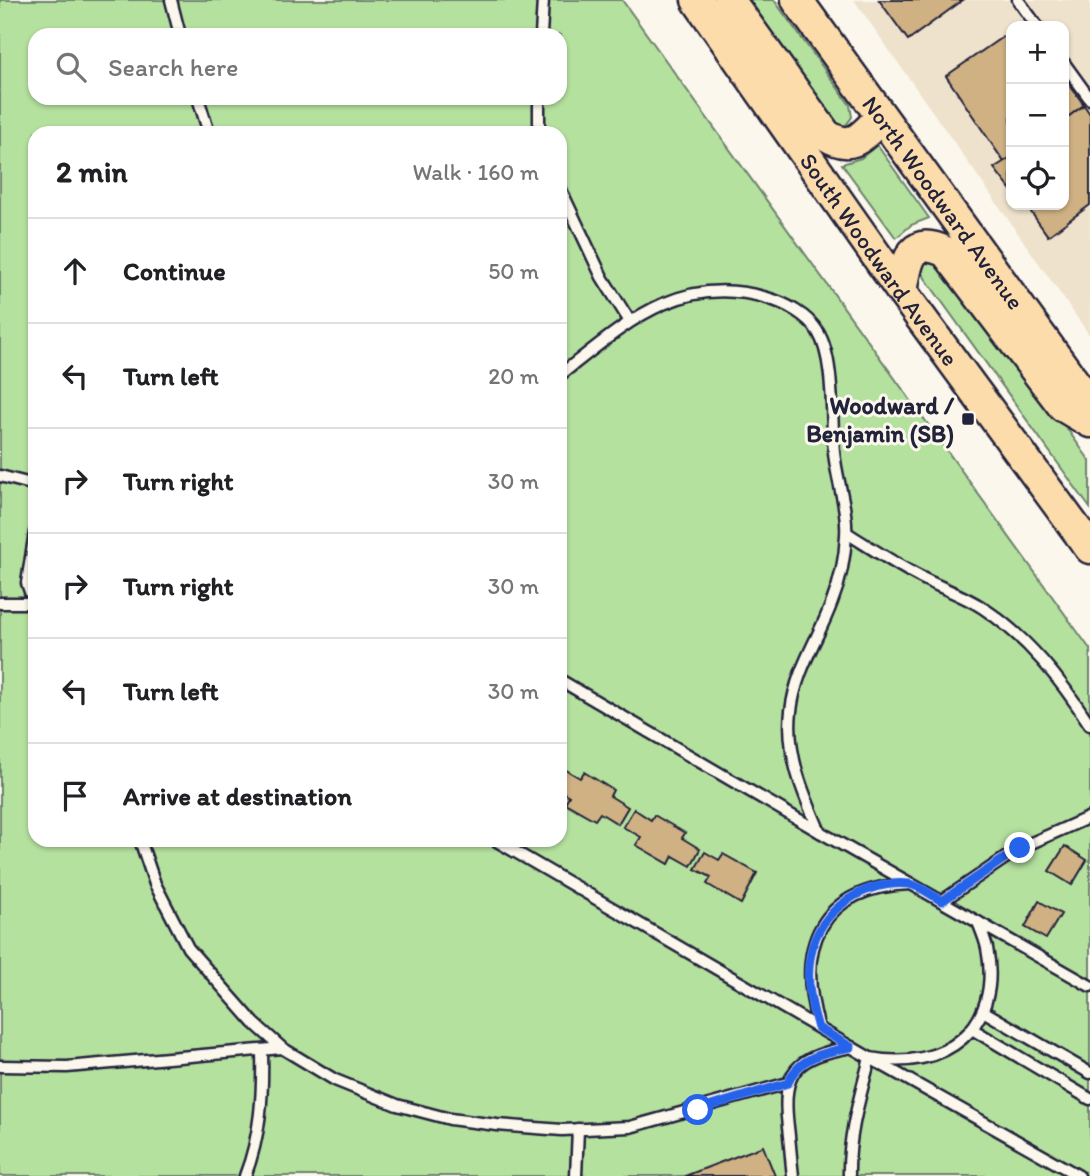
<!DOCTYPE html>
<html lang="en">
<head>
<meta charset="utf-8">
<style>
  :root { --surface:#fff; --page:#f6f6f6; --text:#202124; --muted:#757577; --line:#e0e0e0 }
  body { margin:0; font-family:Itim,sans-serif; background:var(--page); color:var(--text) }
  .controls { position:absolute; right:21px; top:21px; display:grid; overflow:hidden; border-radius:14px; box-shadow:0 2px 5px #0004 }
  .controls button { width:63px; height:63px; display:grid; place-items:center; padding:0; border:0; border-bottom:2px solid var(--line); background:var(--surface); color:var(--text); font:35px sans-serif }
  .stop { position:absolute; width:21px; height:21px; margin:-16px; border:5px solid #2563eb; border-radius:50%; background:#fff }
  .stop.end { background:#2563eb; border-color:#fff; box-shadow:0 2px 7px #0008 }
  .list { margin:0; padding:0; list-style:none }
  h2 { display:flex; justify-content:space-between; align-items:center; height:91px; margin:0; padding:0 28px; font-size:30px }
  h2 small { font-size:23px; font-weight:400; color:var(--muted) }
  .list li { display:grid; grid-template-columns:46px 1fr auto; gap:21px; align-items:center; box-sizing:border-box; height:105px; padding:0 28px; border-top:2px solid var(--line) }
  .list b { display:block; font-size:26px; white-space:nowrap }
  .list em { font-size:23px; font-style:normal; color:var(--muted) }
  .icon { flex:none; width:38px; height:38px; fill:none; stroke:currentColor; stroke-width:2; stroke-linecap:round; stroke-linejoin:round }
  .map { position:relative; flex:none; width:1090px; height:1176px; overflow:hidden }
  .search { position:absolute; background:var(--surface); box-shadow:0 2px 5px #0004; left:28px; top:28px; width:539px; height:77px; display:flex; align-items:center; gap:18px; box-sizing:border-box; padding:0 24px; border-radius:21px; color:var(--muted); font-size:26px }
  .panel { position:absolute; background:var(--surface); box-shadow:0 2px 5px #0004; left:28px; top:126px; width:539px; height:721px; border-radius:21px }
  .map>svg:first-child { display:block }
</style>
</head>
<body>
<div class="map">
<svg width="1090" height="1176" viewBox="0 0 1090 1176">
  <rect width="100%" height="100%" fill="#fbf7ec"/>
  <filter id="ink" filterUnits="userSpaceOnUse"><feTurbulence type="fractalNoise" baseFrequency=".0143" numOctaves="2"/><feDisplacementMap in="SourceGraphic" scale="14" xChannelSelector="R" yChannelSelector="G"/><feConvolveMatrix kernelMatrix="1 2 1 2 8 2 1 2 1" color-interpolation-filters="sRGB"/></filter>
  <g filter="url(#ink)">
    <!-- built -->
    <path fill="#eee2cc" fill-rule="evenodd" d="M854,0h236v337v-1zM1011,26h53v179h-53z"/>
    <!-- green -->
    <g fill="#b5e19f" stroke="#6c826d" stroke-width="2" fill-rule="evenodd">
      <path d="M0,0h622l468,649v527h-1090zM35,35h525v63h-525zM35,133h525v707h-525z"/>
      <polygon points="739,0 774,0 850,105 852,117 846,125 835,127"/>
      <polygon points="877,145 929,218 911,225 896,238 842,164 861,158"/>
      <polygon points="927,258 948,262 1090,461 1090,508 925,278 921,267"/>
    </g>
    <!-- building -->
    <g fill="#cfb183" stroke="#22223b" stroke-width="2">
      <polygon points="879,0 963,0 908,40"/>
      <polygon points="1011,31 1011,157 1004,162 946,76"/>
      <polygon points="1064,77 1084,105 1064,120"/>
      <polygon points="1084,105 1090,114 1090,205 1048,236 1026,205 1064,205 1064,120"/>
      <polygon points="1011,157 1011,190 994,168"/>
      <polygon points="561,767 580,778 584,772 613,790 610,796 628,807 618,824 600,813 595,820 565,803 569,796 560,791"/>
      <polygon points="634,809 651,820 654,815 685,833 682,838 700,849 691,866 673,856 669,864 636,845 641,837 623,827"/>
      <polygon points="1065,846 1087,860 1072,885 1049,871"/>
      <polygon points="705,852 719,860 723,854 757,873 741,904 707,884 711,877 695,869"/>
      <polygon points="1039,901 1061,914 1046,939 1025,927"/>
      <polygon points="763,1146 775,1176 685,1176"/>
    </g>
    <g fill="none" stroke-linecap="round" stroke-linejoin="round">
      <!-- lane casing -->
      <g stroke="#22223b" stroke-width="15">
        <g id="lane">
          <polyline points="171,0 180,35"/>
          <polyline points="1018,0 1037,26"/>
          <polyline points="541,35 543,0"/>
          <polyline points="1064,63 1090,99"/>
          <polyline points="198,98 209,133"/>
          <polyline points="539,98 539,133"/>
          <polyline points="560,188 602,277 629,320"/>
          <path d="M560,375c64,-50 119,-103 207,-77 18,5 41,17 51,34 17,28 13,87 16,120 2,26 14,57 12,83 -1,22 -6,47 -14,67 -14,38 -36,67 -41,109 -5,43 12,82 29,121"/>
          <polyline points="0,476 35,485"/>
          <polyline points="35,532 27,583 35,606"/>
          <path d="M847,533c24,15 48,31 73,44 21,11 43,18 63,31 45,30 78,72 107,117"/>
          <polyline points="0,603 32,603"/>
          <polyline points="560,680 820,832 1090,986"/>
          <polyline points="140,840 155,884 188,948 254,1023 282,1048 335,1080 397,1105 450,1119 497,1125 562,1130 630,1127 788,1083"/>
          <polyline points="495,840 870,1058 1079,1176"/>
          <polyline points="942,901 1020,848 1090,817"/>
          <polyline points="983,1011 1090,1073"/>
          <path d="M819,1028c-24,-81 0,-141 92,-144"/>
          <polyline points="972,1029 1090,1099"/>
          <polyline points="0,1066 67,1067 282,1048"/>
          <path d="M245,1176c16,-41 18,-82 17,-125"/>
          <polyline points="576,1176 578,1129"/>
          <path d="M793,1176c-2,-16 -3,-33 -5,-49 -7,-57 8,-70 63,-80"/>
          <path d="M849,1176c-1,-41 11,-79 21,-118 75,14 133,-30 117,-110 -2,-9 -6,-18 -9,-26"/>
        </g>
      </g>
      <!-- primary casing -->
      <g stroke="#22223b" stroke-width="35">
        <g id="primary">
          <path id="s1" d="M697,0l205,292 188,256"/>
          <path d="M729,0l97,135c27,17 36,1 55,-18"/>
          <path id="s2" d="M797,0l293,404"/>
          <path d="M902,292c5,-28 6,-58 44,-40l117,154 27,16"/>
        </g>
      </g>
      <!-- lane -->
      <use href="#lane" stroke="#fbf7ec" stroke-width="10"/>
      <!-- primary -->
      <use href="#primary" stroke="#fddcac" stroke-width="30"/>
    </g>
  </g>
  <g fill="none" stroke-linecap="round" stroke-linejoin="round" filter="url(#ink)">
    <!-- route -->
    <path stroke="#2563eb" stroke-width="9" d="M698,1110l90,-27c10,-26 38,-31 63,-36l-33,-19c-7,-24 -13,-49 -7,-75 8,-43 55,-74 98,-69 10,1 24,12 33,17l78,-53"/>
  </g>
  <!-- markers -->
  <rect fill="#22223b" stroke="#fbf7ec" stroke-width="2.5" x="961" y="412" width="14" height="14" rx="3.5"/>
  <g text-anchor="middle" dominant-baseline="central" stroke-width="6" stroke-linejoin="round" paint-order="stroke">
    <!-- street labels -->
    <g font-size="24" fill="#22223b" stroke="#fbf7ec">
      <text stroke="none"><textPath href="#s2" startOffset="250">North Woodward Avenue</textPath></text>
      <text stroke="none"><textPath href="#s1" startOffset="317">South Woodward Avenue</textPath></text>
    </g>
    <!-- poi labels -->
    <g font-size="24" font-weight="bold" fill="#22223b" stroke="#fbf7ec" text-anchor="end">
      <text x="954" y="405">Woodward /<tspan x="954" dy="28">Benjamin (SB)</tspan></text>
    </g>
  </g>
</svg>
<div class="controls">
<button>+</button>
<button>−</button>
<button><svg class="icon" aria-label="locate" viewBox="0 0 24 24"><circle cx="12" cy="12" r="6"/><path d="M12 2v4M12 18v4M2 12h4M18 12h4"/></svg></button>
</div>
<div class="stop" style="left:698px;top:1110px"></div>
<div class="stop end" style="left:1020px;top:848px"></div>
<div class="search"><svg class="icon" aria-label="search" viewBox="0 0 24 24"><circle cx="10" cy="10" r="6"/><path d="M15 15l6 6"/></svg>Search here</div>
<section class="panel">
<h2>2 min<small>Walk · 160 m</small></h2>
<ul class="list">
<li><svg class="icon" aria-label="ahead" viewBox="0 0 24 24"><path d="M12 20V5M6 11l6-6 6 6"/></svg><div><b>Continue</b></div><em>50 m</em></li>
<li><svg class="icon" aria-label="left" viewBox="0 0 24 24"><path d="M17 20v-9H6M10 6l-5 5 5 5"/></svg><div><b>Turn left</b></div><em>20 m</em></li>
<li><svg class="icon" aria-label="right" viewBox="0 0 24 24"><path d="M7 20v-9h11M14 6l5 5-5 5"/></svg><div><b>Turn right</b></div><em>30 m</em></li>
<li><svg class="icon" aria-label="right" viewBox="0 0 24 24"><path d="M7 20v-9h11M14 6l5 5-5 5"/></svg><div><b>Turn right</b></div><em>30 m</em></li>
<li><svg class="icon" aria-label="left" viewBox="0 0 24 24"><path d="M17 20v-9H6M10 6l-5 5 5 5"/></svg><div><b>Turn left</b></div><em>30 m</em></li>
<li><svg class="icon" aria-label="arrive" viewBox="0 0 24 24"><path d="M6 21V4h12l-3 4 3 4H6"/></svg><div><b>Arrive at destination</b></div></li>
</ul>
</section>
</div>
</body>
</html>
